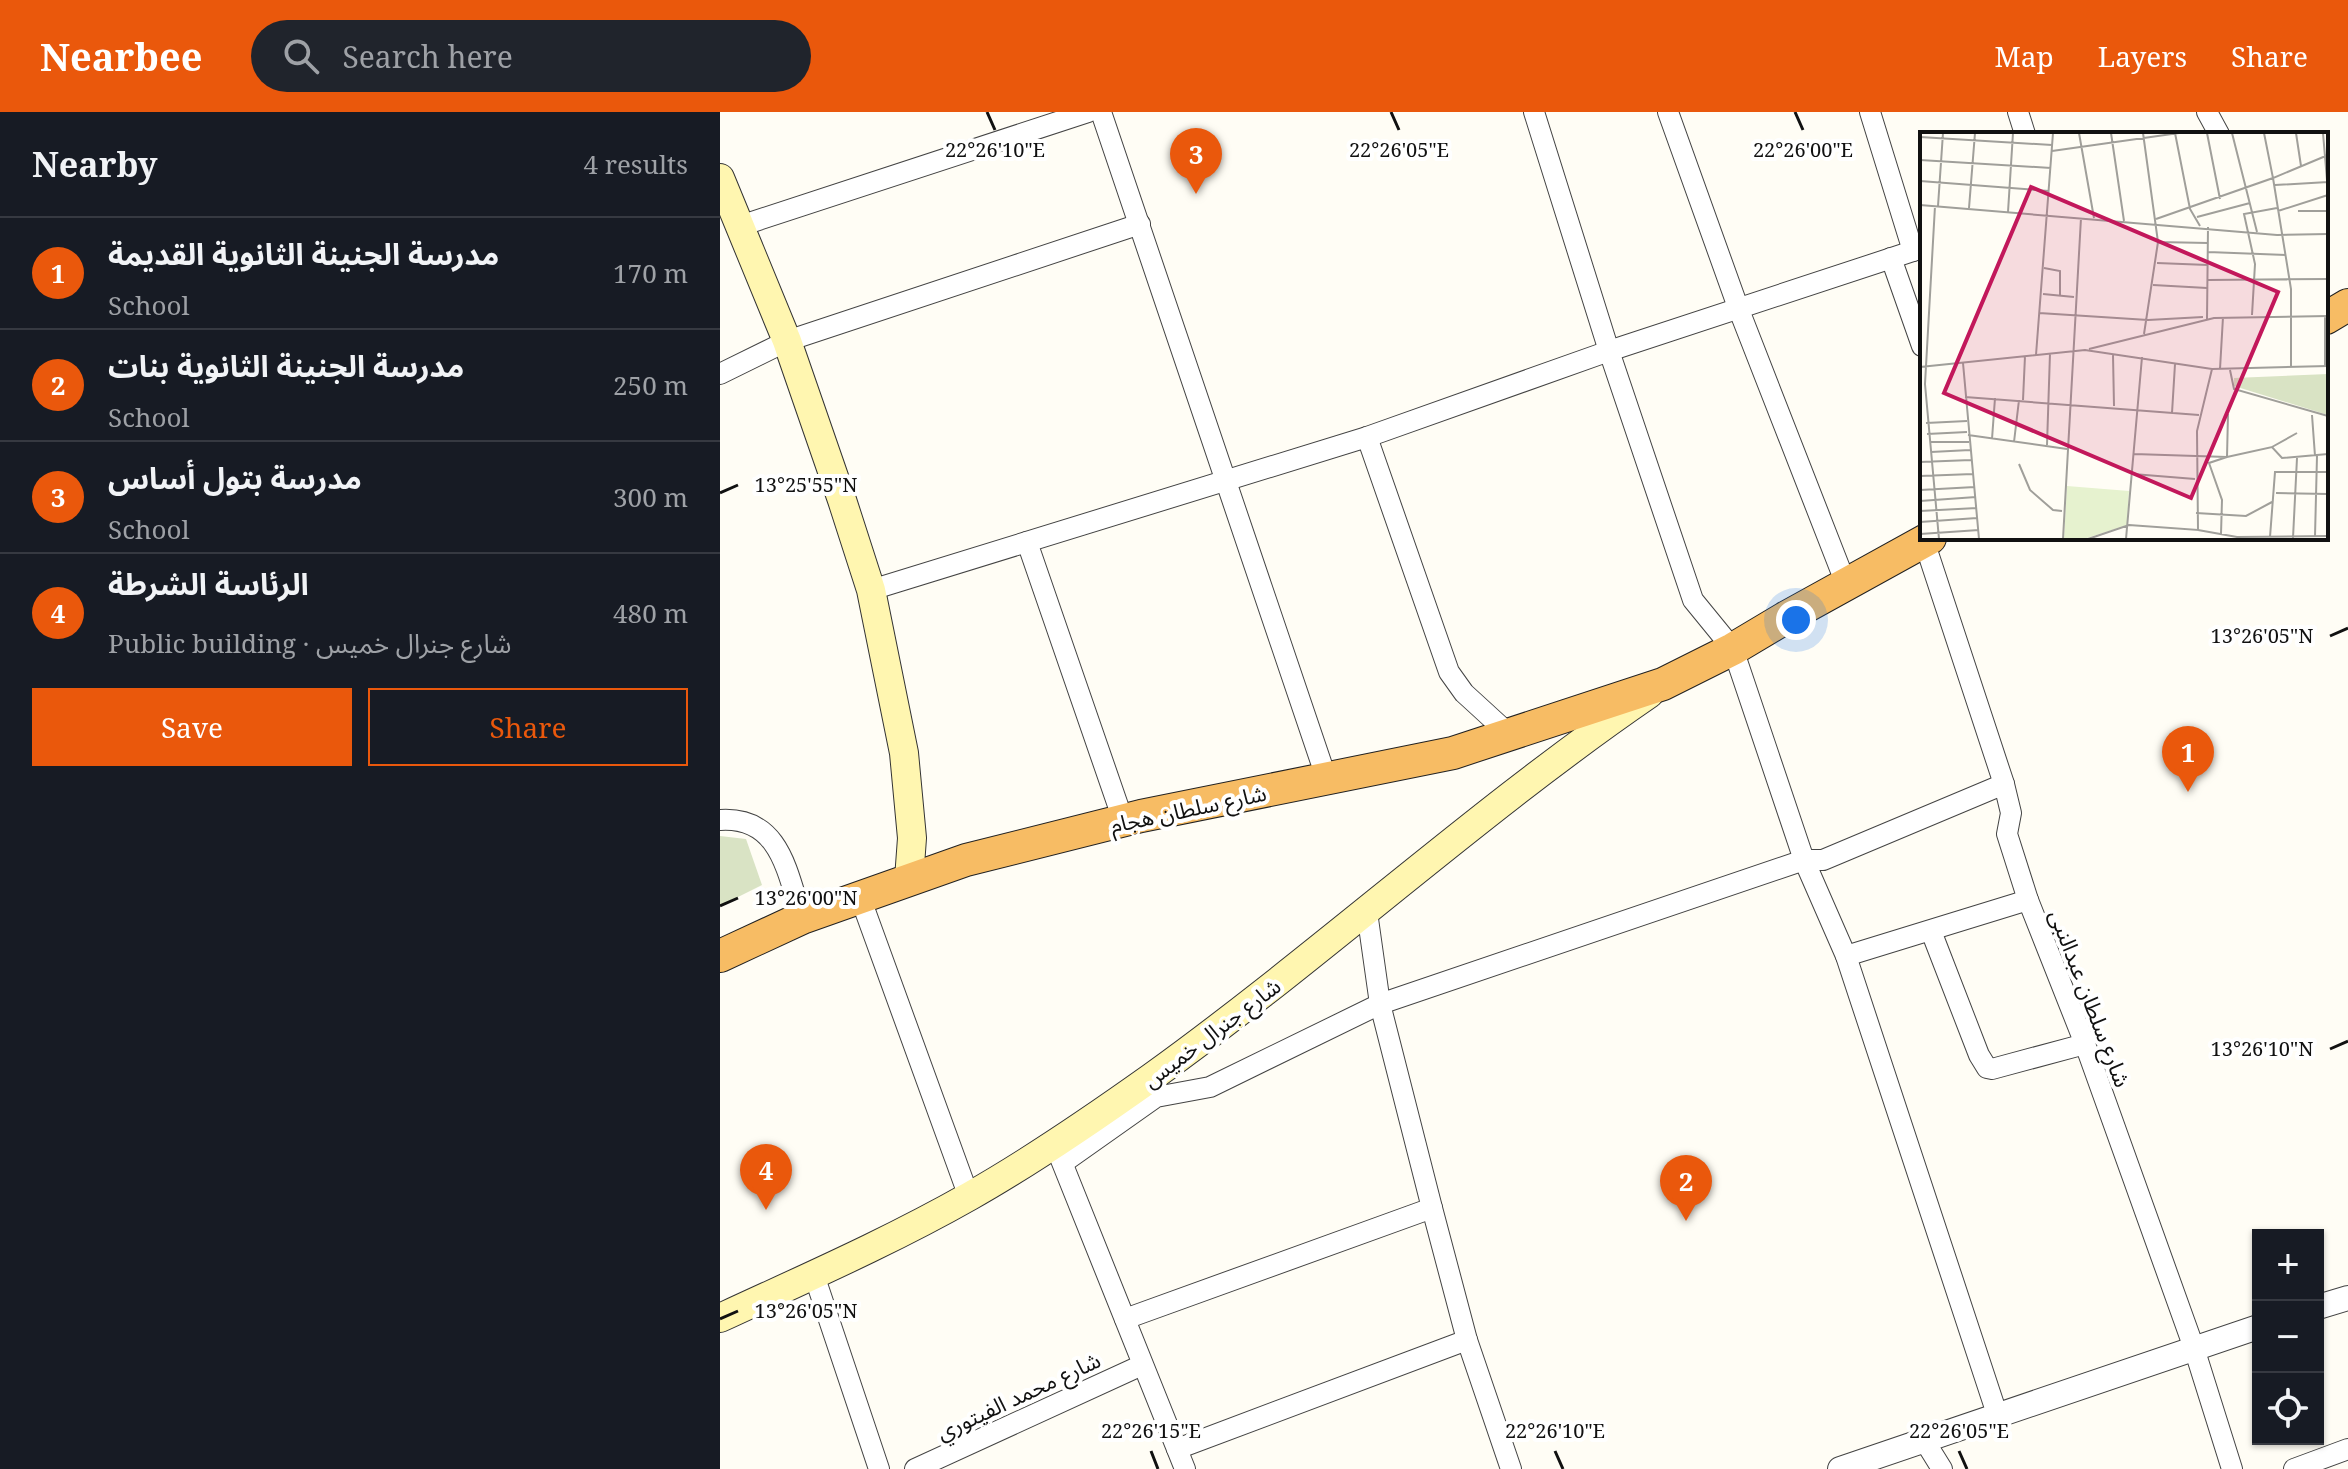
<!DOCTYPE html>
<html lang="en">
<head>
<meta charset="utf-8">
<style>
  :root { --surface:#171b24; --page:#20242c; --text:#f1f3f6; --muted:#9ea1a6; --line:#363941; --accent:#ea580c }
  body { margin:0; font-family:"Noto Serif","Noto Sans Arabic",serif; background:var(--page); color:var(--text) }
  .controls { position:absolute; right:24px; bottom:24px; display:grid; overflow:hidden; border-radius:0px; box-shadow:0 2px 6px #0004 }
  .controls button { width:72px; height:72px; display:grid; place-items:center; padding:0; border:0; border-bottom:2px solid var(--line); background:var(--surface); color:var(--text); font:40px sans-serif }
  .you { position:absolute; left:1076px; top:508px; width:28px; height:28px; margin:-20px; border:6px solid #fff; border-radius:50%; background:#1a73e8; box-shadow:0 0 0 12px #1a73e833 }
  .badge { display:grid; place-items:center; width:52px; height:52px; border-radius:50%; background:var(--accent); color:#fff; font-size:26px; font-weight:700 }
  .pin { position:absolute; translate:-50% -66px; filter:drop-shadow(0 2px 4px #0008) }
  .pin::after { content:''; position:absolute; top:42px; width:28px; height:24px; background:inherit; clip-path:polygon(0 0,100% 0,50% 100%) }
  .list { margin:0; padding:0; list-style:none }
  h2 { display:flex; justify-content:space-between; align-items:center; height:104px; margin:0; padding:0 32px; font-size:34px }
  h2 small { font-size:26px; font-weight:400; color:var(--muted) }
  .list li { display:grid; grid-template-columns:52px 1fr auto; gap:24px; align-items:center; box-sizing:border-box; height:112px; padding:0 32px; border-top:2px solid var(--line) }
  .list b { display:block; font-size:30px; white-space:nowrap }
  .list p { margin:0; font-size:26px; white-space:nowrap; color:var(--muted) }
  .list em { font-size:26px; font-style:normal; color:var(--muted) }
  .actions { display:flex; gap:16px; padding:24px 32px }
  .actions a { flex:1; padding:18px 0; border:2px solid var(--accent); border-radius:0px; text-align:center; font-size:28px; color:var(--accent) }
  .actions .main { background:var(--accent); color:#fff }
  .icon { flex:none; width:44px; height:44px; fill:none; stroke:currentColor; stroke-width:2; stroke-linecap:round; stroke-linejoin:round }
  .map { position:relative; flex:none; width:1628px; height:1357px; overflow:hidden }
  header { display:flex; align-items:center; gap:48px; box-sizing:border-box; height:112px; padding:0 40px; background:var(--accent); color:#fff }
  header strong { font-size:38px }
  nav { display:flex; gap:44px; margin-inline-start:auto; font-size:28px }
  .search { width:560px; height:72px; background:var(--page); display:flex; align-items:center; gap:20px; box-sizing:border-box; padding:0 28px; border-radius:44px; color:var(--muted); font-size:30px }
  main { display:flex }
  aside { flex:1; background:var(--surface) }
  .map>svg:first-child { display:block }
</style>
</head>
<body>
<header>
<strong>Nearbee</strong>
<div class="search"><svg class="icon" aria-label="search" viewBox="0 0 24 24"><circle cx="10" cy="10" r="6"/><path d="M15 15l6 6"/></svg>Search here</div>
<nav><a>Map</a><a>Layers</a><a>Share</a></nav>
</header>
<main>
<aside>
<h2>Nearby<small>4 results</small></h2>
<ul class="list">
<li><span class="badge">1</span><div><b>مدرسة الجنينة الثانوية القديمة</b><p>School</p></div><em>170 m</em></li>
<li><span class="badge">2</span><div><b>مدرسة الجنينة الثانوية بنات</b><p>School</p></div><em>250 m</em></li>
<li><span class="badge">3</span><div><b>مدرسة بتول أساس</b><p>School</p></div><em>300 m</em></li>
<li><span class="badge">4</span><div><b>الرئاسة الشرطة</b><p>Public building · شارع جنرال خميس</p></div><em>480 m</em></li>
</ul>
<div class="actions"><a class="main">Save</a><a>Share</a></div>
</aside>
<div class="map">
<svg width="1628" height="1357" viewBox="0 0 1628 1357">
  <rect width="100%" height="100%" fill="#fffdf5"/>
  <!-- cemetery -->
  <polygon fill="#d9e3c4" points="0,724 26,727 42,773 0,794"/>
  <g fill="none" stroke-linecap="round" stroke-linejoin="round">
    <!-- minor casing -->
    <g stroke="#444" stroke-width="22">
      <g id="minor">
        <polyline points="381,0 607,668"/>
        <polyline points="814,0 889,239 973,488 1013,537 1084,748 1126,844 1277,1302"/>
        <polyline points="948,0 1019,198 1126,472"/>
        <polyline points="1150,0 1193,139"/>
        <polyline points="1298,0 1305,22"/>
        <polyline points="1487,0 1499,22"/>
        <polyline points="20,114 368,0"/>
        <polyline points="1171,146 1202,234"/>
        <polyline points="0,262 67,229 420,112"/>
        <polyline points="647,325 729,560 744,581 791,624"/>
        <polyline points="1204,429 1284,672 1291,701 1287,722 1308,788 1365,932 1474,1236 1512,1357"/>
        <polyline points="307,430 403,708"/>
        <polyline points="151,478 647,325 889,239 1202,136"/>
        <path d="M0,708c60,-4 67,52 82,98"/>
        <polyline points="140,785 249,1085"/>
        <polyline points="647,800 660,892 712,1096 747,1228 791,1357"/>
        <polyline points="1211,819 1259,943 1267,956 1272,957 1365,932"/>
        <polyline points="1126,844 1308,788"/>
        <polyline points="337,1038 465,1357"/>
        <polyline points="344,1050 436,985 490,975 660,892 1084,748 1103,748 1284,672"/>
        <polyline points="94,1163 159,1357"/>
        <polyline points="405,1207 712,1096"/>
        <polyline points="1204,1328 1222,1357"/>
        <polyline points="457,1337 747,1228"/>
        <polyline points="195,1357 422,1253"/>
        <polyline points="1574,1357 1628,1337"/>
      </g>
    </g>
    <!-- tertiary casing -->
    <g stroke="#444" stroke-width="26">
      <g id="tertiary">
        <polyline points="1598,1195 1628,1186"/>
        <polyline points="1120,1357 1538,1215"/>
      </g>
    </g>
    <!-- secondary casing -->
    <g stroke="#333" stroke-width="30">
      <g id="secondary">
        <polyline points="0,66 67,229 122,388 151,478 184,641 192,726 189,767"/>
        <path d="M0,1206c84,-39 169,-76 250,-122 62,-35 123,-77 182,-119 169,-122 325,-265 497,-383"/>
      </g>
    </g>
    <!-- trunk casing -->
    <g stroke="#222" stroke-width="34">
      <g id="trunk">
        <polyline points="1606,206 1628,193"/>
        <polyline points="0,844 82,806 246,748 421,704 733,641 943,572 1013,537 1065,506 1210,426"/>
      </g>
    </g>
    <!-- minor -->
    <use href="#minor" stroke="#fff" stroke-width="20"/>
    <!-- tertiary -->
    <use href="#tertiary" stroke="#fff" stroke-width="24"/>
    <!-- secondary -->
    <use href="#secondary" stroke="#fff6b0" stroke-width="28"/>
    <!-- trunk -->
    <use href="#trunk" stroke="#f7bc64" stroke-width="32"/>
  </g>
  <!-- ticks -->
  <path fill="none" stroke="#111" stroke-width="3" d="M267,0l8,18M671,0l8,18M1075,0l8,18M0,381l18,-8M1610,524l18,-8M0,794l18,-8M1610,937l18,-8M0,1207l18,-8M431,1339l7,18M835,1339l8,18M1239,1339l8,18"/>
  <g text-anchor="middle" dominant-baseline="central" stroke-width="8" stroke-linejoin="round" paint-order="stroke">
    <!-- street labels -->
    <g font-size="22" fill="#111" stroke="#fff">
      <text transform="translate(468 696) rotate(-12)">شارع سلطان هجام</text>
      <text transform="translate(1371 886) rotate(69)">شارع سلطان عبدالنبى</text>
      <text transform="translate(491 920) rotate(-37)">شارع جنرال خميس</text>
      <text transform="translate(298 1283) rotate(-25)">شارع محمد الفيتوري</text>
    </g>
  </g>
  <!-- overview -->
  <g transform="translate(1200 20)">
    <rect width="408" height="408" fill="#fffdf5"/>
    <path d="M408,242v41l-94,-29v-8z" fill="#d9e3c4"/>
    <path d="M147,354l62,5 -2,34 -43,14h-20z" fill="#e6f2cf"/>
    <path fill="none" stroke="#a09f9a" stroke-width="2" d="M159,1l15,85M191,1l13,88M223,1l15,109 -14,92M255,1l15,76 10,17M287,1l13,66M312,1l25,99M376,1l5,33M403,1l5,59M0,5l132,8M132,19l127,-18M0,28l131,8M0,49l129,10M355,53l53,-3M0,73l357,30 51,-1M15,74l-10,178 14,155M18,74l5,-73M49,76l6,-75M358,79l50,-16M378,79h30M88,80l5,-79M277,85l53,-14M236,87l117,-41 -9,-45M238,110l50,1M288,120l78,3M237,131l51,2M124,136l16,3v24M288,148l120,-1M233,153l54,3M123,162l31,3M119,181l109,7 55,-3M332,183l3,-51 -11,-50 33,-6M287,188l1,-93M169,217l125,-31 114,-2M116,223l17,-222M193,223l1,51M43,231l16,176M405,234v-50M0,235l165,-17 127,19 116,-3M371,236v-79l-18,-111 55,-23M300,237l3,-52M310,238l4,19 94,27M45,265l234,18M103,268l2,-44M252,281l3,-49M392,283l3,41M6,291l41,-2M7,302l40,-2M48,303l99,14M72,307l3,-41M11,310h38M94,310l5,-42M127,313l3,-92M352,315l25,-14M11,320l39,-2M214,322l93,3 45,-10 10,11 46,-4M0,330l51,-2M99,332l11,26 23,20 9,1M213,342l62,5M0,344l53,-2M0,358l55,-3M356,361l52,1M0,369l56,-4M0,379l57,-3M276,381l50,3 26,-14M0,390l57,-4M278,398l39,7 91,-1M0,402l59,-4M301,402l1,-34 -13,-37 18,-6 1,-43M395,404l2,-80M350,405l5,-65h53M373,406l4,-80M143,407l18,-321M168,407l41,-14 69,5 -1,-99 15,-62M206,407l16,-182"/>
    <path fill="#c2185b" fill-opacity="0.15" stroke="#c2185b" stroke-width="4" d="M111,55l247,105 -87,206 -247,-105z"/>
    <rect width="408" height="408" fill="none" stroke="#111" stroke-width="4"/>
  </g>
  <g font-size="20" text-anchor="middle" fill="#111" stroke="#fff" stroke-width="8" stroke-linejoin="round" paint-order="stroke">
    <text x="275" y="45">22°26'10"E</text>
    <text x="679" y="45">22°26'05"E</text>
    <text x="1083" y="45">22°26'00"E</text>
    <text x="86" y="380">13°25'55"N</text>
    <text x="1542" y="531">13°26'05"N</text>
    <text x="86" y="793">13°26'00"N</text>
    <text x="1542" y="944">13°26'10"N</text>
    <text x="86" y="1206">13°26'05"N</text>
    <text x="431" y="1326">22°26'15"E</text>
    <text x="835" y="1326">22°26'10"E</text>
    <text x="1239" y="1326">22°26'05"E</text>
  </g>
</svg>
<div class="controls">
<button>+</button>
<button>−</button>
<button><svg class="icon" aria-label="locate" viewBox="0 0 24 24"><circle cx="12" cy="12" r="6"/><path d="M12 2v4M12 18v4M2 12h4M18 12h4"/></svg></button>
</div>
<div class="you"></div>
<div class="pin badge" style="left:1468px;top:680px">1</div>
<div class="pin badge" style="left:966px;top:1109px">2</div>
<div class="pin badge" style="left:476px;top:82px">3</div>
<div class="pin badge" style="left:46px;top:1098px">4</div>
</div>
</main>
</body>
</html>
